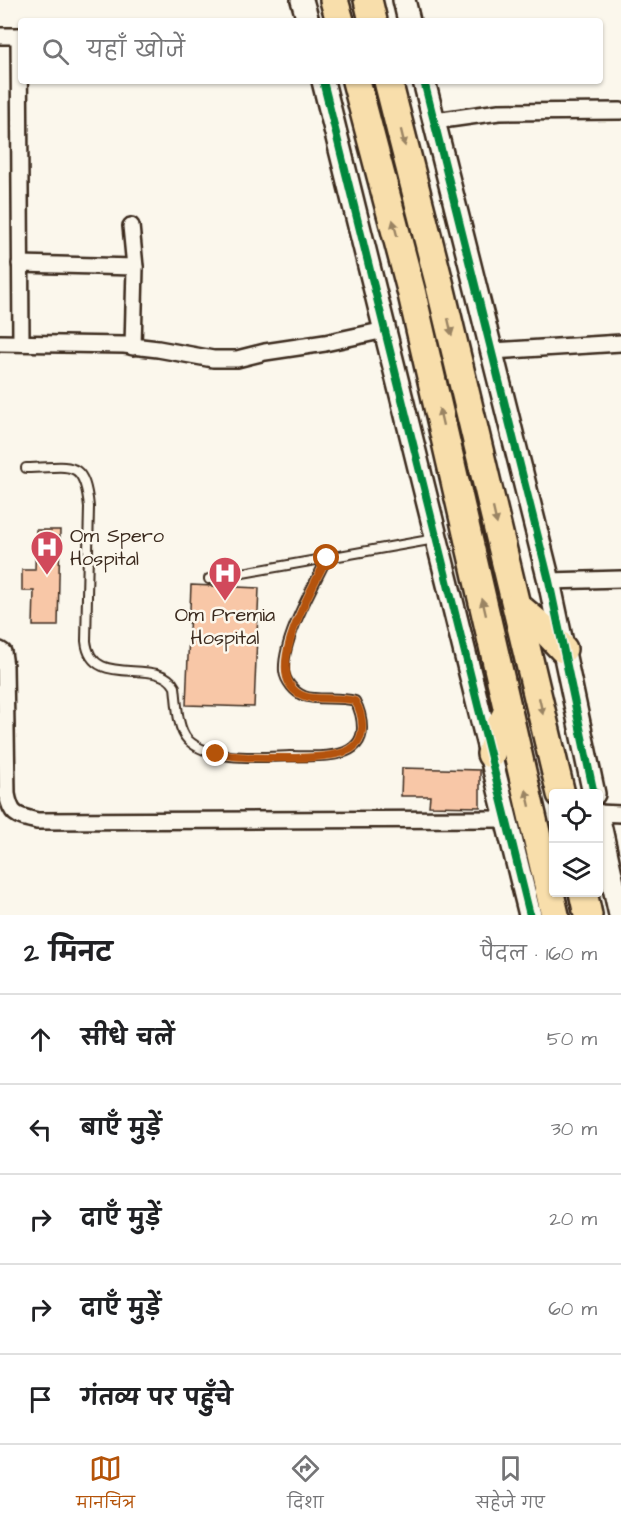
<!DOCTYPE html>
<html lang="hi">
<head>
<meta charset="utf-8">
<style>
  :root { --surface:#fff; --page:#f2f2f2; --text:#202124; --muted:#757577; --line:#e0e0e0; --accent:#b45309 }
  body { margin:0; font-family:"Architects Daughter","Playpen Sans Deva",sans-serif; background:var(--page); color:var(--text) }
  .controls { position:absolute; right:18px; bottom:18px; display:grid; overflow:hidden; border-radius:6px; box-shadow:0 2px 4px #0004 }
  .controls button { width:54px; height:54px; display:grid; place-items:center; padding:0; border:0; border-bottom:2px solid var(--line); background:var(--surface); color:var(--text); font:30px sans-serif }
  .stop { position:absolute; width:18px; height:18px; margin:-14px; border:4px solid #b45309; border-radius:50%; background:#fff }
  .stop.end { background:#b45309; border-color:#fff; box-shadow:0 2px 6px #0008 }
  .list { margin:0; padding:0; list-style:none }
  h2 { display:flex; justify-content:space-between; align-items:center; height:78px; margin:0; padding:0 24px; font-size:26px }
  h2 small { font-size:20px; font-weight:400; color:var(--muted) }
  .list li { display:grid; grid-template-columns:39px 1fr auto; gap:18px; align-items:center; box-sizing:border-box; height:90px; padding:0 24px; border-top:2px solid var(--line) }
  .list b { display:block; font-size:22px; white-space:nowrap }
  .list em { font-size:20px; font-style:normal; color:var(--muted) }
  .icon { flex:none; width:33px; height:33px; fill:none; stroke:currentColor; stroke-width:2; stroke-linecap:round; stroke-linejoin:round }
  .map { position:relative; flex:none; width:621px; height:915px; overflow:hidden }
  .search { position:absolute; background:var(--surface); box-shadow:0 2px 4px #0004; left:18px; right:18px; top:18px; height:66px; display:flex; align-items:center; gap:15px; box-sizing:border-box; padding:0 21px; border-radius:6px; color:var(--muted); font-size:22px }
  .sheet { height:528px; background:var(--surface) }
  nav { display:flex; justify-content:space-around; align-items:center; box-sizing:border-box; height:84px; border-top:2px solid var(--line); background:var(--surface); font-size:16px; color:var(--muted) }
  nav a { display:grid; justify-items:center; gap:3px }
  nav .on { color:var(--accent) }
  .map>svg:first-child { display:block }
</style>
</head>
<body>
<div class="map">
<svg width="621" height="915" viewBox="0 0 621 915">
  <rect width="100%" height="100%" fill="#fbf7ec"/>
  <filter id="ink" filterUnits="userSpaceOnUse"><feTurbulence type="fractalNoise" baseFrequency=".0167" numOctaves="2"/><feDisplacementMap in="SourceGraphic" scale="12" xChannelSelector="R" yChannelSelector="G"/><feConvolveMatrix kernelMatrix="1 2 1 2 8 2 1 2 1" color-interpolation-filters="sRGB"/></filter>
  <g filter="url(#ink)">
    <!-- building -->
    <g fill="#f8c7a7" stroke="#3b2a1e" stroke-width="1.5">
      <polygon points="36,530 60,530 58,626 33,626 34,591 22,591 22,570 35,570"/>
      <polygon points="191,585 259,588 254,707 186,705"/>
      <polygon points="402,768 480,770 480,807 429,806 430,796 401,796"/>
    </g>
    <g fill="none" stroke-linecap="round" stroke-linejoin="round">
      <!-- lane casing -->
      <g stroke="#3b2a1e" stroke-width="12">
        <g id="lane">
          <path d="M26,468c43,0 58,-12 63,39l-3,134c5,50 72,14 89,46 2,15 2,42 13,53 23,22 72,17 102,16 23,0 72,6 72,-28 0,-10 -2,-18 -7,-27 -16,-5 -38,0 -51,-5 -9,-3 -19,-15 -20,-25 -2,-31 29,-84 43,-113"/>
          <polyline points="209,579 435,539"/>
        </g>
      </g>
      <!-- street casing -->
      <g stroke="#3b2a1e" stroke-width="20">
        <g id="street">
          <polyline points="0,36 21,36"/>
          <polyline points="19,36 21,343"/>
          <polyline points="435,121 499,112 621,111"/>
          <polyline points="131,226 135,267 133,347"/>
          <polyline points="20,264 135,267"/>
          <polyline points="0,343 124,345 158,349 213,359 237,359 265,352 325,343 385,330"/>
          <polyline points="492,351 621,343"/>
          <polyline points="549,581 621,579"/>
          <path d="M0,650l3,2 2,14 2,128c4,22 10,22 30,27l470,-2"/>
          <polyline points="598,813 621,814"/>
        </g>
      </g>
      <!-- secondary casing -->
      <g stroke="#3b2a1e" stroke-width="26">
        <g id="secondary">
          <polyline points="302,0 308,21"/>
          <polyline points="404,0 409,21"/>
          <polyline points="323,81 530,915"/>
          <polyline points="424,81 549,581 594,794"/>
          <polyline points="598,815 620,915"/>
        </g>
      </g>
      <!-- highway casing -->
      <g stroke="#3b2a1e" stroke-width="32">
        <g id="highway">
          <polyline points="334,0 340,21"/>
          <polyline points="368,0 373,21"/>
          <polyline points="356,81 411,290 555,915"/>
          <polyline points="388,81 440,286 561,794"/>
          <polyline points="517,606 542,627 563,649"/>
          <polyline points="491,754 497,732 508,711"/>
          <polyline points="583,892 588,915"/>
        </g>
      </g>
      <!-- lane -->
      <use href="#lane" stroke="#fbf7ec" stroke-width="8"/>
      <!-- street -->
      <use href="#street" stroke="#fbf7ec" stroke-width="15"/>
      <!-- secondary -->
      <use href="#secondary" stroke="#fbf7ec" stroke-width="21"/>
      <!-- highway -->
      <use href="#highway" stroke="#f8deab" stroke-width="27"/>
      <!-- cycleway casing -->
      <g stroke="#fbf7ec" stroke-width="11">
        <g id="cycleway">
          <polyline points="323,81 530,915"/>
          <polyline points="424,81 549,581 594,794"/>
        </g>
      </g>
      <!-- cycleway -->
      <use href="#cycleway" stroke="#00873e" stroke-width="8"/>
    </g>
    <!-- one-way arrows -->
    <defs><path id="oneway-solid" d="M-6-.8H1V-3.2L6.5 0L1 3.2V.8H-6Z" transform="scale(1.5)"/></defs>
    <g fill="#9a8464">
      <use href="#oneway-solid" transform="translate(403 138) rotate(76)"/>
      <use href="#oneway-solid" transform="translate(395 228) rotate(-105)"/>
      <use href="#oneway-solid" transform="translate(450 327) rotate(77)"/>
      <use href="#oneway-solid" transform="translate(441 417) rotate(-103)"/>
      <use href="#oneway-solid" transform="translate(495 516) rotate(77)"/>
      <use href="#oneway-solid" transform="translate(484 607) rotate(-103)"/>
      <use href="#oneway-solid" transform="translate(541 706) rotate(77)"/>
      <use href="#oneway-solid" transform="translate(528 798) rotate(-103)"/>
    </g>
  </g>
  <g fill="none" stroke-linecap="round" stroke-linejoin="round" filter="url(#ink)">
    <!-- route -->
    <path stroke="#b45309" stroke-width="8" d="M216,754c27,4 110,8 133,-4 18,-9 15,-34 6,-49 -16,-5 -38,0 -51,-5 -47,-17 10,-110 23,-138"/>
  </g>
  <!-- icons -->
  <defs>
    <g id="hospital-pin" transform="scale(1.725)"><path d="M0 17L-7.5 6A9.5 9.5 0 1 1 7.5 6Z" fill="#d1495b" stroke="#fbf7ec"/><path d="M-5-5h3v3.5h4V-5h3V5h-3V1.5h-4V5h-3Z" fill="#fff"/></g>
  </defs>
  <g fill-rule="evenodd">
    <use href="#hospital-pin" x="47" y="547"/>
    <use href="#hospital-pin" x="225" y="573"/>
  </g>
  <g text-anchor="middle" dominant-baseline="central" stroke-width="5" stroke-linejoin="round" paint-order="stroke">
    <!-- poi labels -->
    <g font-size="20" fill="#3b2a1e" stroke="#fbf7ec" text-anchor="start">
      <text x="70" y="536">Om Spero<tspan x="70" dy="23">Hospital</tspan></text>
      <text x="225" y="615" text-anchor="middle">Om Premia<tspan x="225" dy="23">Hospital</tspan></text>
    </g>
  </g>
</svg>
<div class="controls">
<button><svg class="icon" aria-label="locate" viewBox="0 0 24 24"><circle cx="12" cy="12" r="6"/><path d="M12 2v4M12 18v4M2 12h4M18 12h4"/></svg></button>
<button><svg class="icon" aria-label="layers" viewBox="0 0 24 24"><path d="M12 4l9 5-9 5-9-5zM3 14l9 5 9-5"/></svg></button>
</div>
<div class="stop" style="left:327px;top:558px"></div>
<div class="stop end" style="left:216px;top:754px"></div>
<div class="search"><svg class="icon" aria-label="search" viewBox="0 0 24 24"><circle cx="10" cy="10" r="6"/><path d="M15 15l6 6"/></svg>यहाँ खोजें</div>
</div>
<section class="sheet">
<h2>2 मिनट<small>पैदल · 160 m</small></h2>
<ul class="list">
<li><svg class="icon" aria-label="ahead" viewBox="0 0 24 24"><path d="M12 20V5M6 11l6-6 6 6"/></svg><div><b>सीधे चलें</b></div><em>50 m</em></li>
<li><svg class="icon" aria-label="left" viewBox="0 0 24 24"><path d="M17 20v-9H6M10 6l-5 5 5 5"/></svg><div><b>बाएँ मुड़ें</b></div><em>30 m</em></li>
<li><svg class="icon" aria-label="right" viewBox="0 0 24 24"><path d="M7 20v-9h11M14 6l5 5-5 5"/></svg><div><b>दाएँ मुड़ें</b></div><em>20 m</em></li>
<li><svg class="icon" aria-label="right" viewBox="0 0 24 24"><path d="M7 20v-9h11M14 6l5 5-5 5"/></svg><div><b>दाएँ मुड़ें</b></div><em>60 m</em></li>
<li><svg class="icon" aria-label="arrive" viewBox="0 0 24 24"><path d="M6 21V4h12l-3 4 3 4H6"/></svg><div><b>गंतव्य पर पहुँचे</b></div></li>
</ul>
</section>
<nav>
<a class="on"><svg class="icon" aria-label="map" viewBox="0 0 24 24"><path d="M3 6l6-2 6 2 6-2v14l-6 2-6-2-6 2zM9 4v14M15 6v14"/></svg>मानचित्र</a>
<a><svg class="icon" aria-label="directions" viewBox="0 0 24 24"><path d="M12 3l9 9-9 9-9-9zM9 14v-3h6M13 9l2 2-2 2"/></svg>दिशा</a>
<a><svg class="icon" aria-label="saved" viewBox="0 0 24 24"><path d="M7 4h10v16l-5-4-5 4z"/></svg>सहेजे गए</a>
</nav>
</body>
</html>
